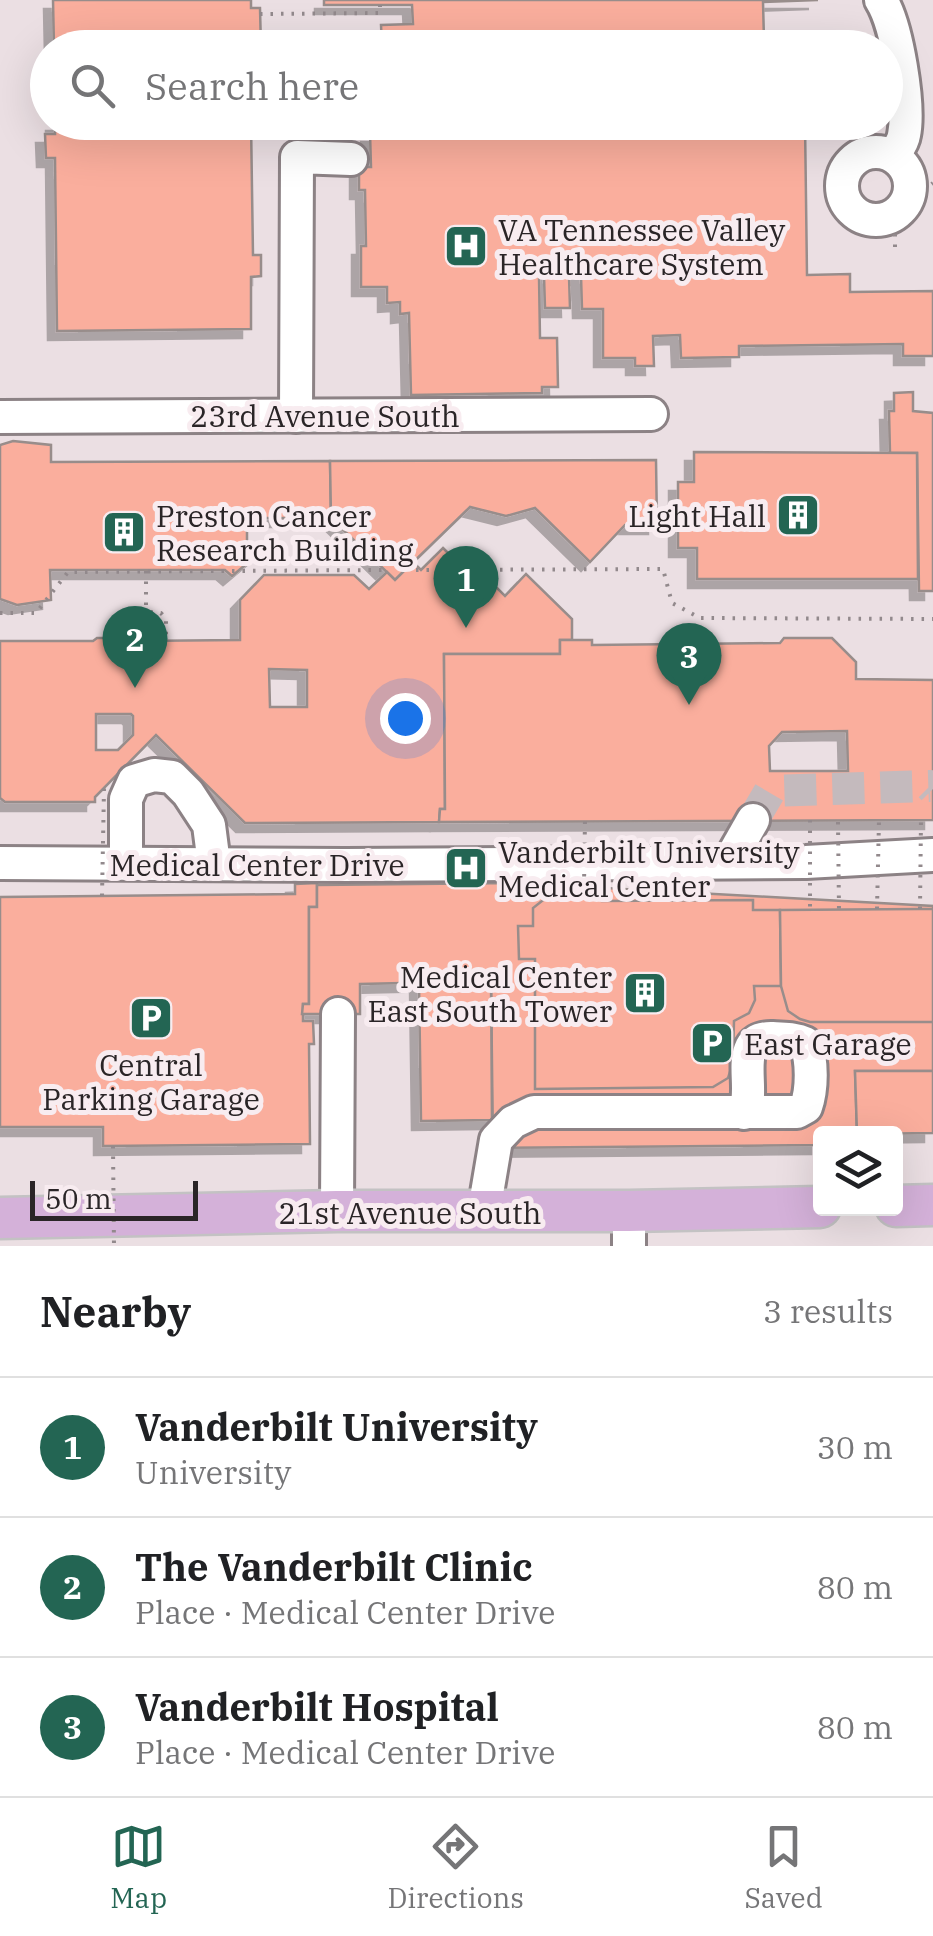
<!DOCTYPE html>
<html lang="en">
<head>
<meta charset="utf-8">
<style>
  :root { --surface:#fff; --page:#f2f2f2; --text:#202124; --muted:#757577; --line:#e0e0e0; --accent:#236553 }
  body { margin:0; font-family:"IBM Plex Serif",serif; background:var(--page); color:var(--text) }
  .controls { position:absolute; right:30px; bottom:30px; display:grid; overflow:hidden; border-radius:10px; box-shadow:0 10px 40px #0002 }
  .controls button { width:90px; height:90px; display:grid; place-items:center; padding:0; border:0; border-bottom:2px solid var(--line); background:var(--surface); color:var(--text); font:50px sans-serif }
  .scale { position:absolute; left:30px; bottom:25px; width:168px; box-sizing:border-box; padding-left:10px; border:5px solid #2a2527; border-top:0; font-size:28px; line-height:35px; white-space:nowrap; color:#2a2527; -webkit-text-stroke:8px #f8ecf0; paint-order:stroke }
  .you { position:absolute; left:405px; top:718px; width:35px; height:35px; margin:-25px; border:8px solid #fff; border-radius:50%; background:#1a73e8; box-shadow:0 0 0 15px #1a73e833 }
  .badge { display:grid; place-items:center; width:65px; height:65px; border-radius:50%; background:var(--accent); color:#fff; font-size:32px; font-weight:700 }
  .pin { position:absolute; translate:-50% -82px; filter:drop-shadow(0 2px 5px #0008) }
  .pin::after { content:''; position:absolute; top:52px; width:35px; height:30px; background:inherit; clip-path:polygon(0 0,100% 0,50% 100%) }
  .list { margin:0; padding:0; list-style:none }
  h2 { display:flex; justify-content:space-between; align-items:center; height:130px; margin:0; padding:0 40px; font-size:42px }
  h2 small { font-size:32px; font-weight:400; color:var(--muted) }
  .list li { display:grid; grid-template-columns:65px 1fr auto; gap:30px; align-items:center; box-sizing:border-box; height:140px; padding:0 40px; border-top:2px solid var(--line) }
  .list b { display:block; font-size:38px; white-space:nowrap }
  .list p { margin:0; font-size:32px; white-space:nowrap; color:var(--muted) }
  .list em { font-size:32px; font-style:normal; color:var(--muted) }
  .icon { flex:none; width:55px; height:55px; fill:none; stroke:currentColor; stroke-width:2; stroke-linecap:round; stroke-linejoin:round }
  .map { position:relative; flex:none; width:933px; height:1246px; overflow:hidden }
  .search { position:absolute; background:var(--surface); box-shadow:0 10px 40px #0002; left:30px; right:30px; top:30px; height:110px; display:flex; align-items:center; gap:25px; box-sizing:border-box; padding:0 35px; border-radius:55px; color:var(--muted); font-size:38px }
  .sheet { height:550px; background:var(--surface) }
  nav { display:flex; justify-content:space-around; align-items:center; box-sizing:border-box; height:140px; border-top:2px solid var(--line); background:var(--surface); font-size:28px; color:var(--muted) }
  nav a { display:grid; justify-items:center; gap:5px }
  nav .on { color:var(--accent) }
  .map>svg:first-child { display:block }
</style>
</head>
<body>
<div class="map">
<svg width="933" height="1246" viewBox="0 0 933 1246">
  <defs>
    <filter id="shadow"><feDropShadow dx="-9" dy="9" stdDeviation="0" flood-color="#0004"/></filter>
  </defs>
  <rect width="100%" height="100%" fill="#ebdfe3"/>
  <!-- building -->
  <g fill="#faae9d" stroke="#988d8b" stroke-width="2.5" fill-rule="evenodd" filter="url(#shadow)">
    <polygon points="53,0 251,0 251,8 260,8 261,48 54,48"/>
    <polygon points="324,0 818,0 763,2 764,40 868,39 868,48 382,48 381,25 413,24 412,5 324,5"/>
    <polygon points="55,122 251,122 253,255 261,255 261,276 251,277 251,329 57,331 55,158 46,158 45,134 55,134"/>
    <polygon points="417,122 805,122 807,275 850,274 850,292 933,291 933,356 903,356 903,344 739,346 739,357 681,358 680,335 653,336 654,366 635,366 635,358 603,358 603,309 582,309 581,276 569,276 570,308 545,308 544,276 539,276 540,338 557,338 558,387 542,387 542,393 411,395 409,313 400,314 400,302 387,303 387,287 361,287 361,246 366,246 365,190 359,190 359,167 371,167 370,133 418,134"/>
    <polygon points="913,392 913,411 933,413 933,591 919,591 917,453 890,453 889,411 894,411 894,393"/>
    <polygon points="13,441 51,445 51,462 330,461 331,518 247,518 247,547 256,556 232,576 225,570 50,570 51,600 17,605 0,599 0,445"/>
    <polygon points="694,452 917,453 918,579 697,579 697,548 678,548 678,482 694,482"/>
    <polygon points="656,460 657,525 625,525 590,562 535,508 506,516 470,507 395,580 331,518 330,461"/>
    <path d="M443,548l33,33 7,-7 22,22 21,-22 46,45v21h-12v14h-116l1,155h-5l-1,13 -194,1 -89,-88 -61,62v5h-90l-5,-4v-157h93l4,-3h34l4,3 105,-1v-40l24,-25h90l15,14 18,-17 8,8 18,-18 8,8zM269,669l38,1v37h-37zM96,714h35l2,2v19l-15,15h-22z"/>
    <path d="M784,638h48l24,24v17l77,1v140l-494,2 1,-13h5l-1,-155h116v-14h32v5l188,-2zM847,731l1,40h-78l-1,-25 13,-14z"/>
    <polygon points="317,883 317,907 309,907 309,1004 303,1004 303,1021 313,1021 314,1044 309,1044 310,1144 103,1146 103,1127 0,1127 0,897 295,894 295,884"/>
    <polygon points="514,883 933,906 933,1071 855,1071 857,1134 820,1134 820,1145 493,1148 491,981 360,984 360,1014 302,1014 303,1004 309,1004 309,907 317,907 317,885"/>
    <polygon points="568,887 602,887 602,901 753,900 753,910 780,910 781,986 754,986 755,1000 749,1013 734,1021 733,1062 728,1078 713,1087 535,1089 535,959 519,959 518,926 533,926 533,908 547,897 568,897"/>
    <polygon points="920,909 933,909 933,1022 810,1022 800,1019 788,1011 781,986 780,910"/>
    <polygon points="491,981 492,1120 421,1121 419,982"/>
    <polygon points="855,1071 933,1071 933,1133 857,1134"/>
  </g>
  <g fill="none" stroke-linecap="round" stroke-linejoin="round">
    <!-- minor-tunnel -->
    <polyline stroke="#c4babd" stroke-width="32" stroke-dasharray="32 16" stroke-linecap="butt" points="753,820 770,791 930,786 933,789"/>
    <!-- minor casing -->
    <g stroke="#8c8285" stroke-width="38">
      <g id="minor">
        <path d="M881,0c16,25 29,106 23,135 -1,8 -7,15 -11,21"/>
        <circle cx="876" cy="186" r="34"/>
        <polyline points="296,416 297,157 351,159"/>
        <polyline points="0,417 651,414"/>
        <polyline points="729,862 753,820"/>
        <polyline points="0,863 345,865 806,862 933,855"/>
        <polyline points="126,863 126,799 134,781 154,775 172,777 188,793 209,825 214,864"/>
        <polyline points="337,1211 338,1014"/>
        <path d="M484,1211l12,-71 17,-18 21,-10h263l9,-5c6,-17 7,-47 -1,-64 -11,-5 -21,-4 -33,-5 -41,-1 -15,51 -28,75"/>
        <polyline points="629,1211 629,1246"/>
      </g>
    </g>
    <!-- major casing -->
    <g stroke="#c3c2c3" stroke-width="45">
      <g id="major">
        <polyline points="896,1206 933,1205"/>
        <polyline points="0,1218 337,1211 629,1211 820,1207"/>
      </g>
    </g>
    <!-- path -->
    <g stroke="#92898c" stroke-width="4" stroke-dasharray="2.5 8" stroke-linecap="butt">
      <polyline points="260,14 380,13 380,5"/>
      <polyline points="914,195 922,192 933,183"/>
      <polyline points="895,247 895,232 908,216 920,169"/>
      <polyline points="416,570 663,569 672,603 700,618 933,619"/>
      <polyline points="146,571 146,606 151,612 161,613 166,619 166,642"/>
      <polyline points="0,613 36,613 68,572 383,570"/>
    </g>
    <!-- minor -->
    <use href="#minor" stroke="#fff" stroke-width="32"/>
    <!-- major -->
    <use href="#major" stroke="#d4b1d9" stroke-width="40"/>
    <!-- path-bridge -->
    <g stroke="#92898c" stroke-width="4" stroke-dasharray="2.5 8" stroke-linecap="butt">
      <polyline points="810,820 810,910"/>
      <polyline points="838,822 839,910"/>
      <polyline points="584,887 585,819"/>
      <polyline points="102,896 104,788"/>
      <polyline points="877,909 879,820"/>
      <polyline points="920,909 921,819"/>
      <polyline points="113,1146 114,1246"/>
    </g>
  </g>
  <!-- icons -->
  <defs>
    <g id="hospital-square" transform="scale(2.25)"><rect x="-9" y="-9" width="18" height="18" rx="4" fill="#236553" stroke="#f8ecf0"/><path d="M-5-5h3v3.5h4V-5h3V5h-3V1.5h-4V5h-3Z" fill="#fff"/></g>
    <g id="building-square" transform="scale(2.25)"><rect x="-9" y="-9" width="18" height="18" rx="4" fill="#236553" stroke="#f8ecf0"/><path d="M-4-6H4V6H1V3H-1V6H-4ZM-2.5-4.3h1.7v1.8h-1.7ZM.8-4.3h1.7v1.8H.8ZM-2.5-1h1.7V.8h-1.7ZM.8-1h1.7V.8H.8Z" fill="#fff"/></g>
    <g id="parking-square" transform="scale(2.25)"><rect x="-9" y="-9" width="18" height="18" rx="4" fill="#236553" stroke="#f8ecf0"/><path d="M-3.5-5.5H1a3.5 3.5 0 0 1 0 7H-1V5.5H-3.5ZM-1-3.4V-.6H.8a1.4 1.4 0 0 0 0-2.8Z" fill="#fff"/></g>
  </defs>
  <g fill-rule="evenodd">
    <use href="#hospital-square" x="466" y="246"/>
    <use href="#building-square" x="798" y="515"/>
    <use href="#building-square" x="124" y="532"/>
    <use href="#hospital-square" x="466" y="868"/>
    <use href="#building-square" x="645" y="993"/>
    <use href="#parking-square" x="151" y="1018"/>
    <use href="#parking-square" x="712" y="1043"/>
  </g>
  <g text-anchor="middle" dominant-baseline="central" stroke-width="10" stroke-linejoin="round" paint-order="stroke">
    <!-- poi labels -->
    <g font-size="30" fill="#2a2527" stroke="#f8ecf0" text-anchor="start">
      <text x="498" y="229">VA Tennessee Valley<tspan x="498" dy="34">Healthcare System</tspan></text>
      <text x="156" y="515">Preston Cancer<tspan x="156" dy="34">Research Building</tspan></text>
      <text x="766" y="515" text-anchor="end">Light Hall</text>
      <text x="498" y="851">Vanderbilt University<tspan x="498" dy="34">Medical Center</tspan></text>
      <text x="612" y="976" text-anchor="end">Medical Center<tspan x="612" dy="34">East South Tower</tspan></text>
      <text x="744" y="1043">East Garage</text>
      <text x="151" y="1064" text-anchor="middle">Central<tspan x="151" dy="34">Parking Garage</tspan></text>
    </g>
    <!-- street labels -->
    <g font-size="30" fill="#2a2527" stroke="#f8ecf0">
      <text x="325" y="415">23rd Avenue South</text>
      <text x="257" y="864">Medical Center Drive</text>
      <text x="410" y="1212">21st Avenue South</text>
    </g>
  </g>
</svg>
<div class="controls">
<button><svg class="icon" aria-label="layers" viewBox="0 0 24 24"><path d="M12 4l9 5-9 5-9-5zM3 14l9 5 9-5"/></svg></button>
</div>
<div class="scale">50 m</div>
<div class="you"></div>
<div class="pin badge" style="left:466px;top:628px">1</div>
<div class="pin badge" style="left:135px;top:688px">2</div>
<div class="pin badge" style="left:689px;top:705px">3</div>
<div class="search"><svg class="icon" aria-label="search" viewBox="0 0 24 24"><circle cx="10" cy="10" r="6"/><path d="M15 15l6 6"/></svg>Search here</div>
</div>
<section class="sheet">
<h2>Nearby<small>3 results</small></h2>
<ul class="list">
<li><span class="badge">1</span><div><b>Vanderbilt University</b><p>University</p></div><em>30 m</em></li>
<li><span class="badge">2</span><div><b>The Vanderbilt Clinic</b><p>Place · Medical Center Drive</p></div><em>80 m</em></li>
<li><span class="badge">3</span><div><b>Vanderbilt Hospital</b><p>Place · Medical Center Drive</p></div><em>80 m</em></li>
</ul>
</section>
<nav>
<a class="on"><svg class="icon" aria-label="map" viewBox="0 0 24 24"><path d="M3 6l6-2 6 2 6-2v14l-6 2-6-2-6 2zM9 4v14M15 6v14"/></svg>Map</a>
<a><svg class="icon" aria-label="directions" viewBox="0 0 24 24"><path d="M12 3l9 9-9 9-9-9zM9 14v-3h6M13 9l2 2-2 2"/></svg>Directions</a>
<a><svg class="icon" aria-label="saved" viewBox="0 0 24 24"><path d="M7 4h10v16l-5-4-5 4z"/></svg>Saved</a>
</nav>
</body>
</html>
